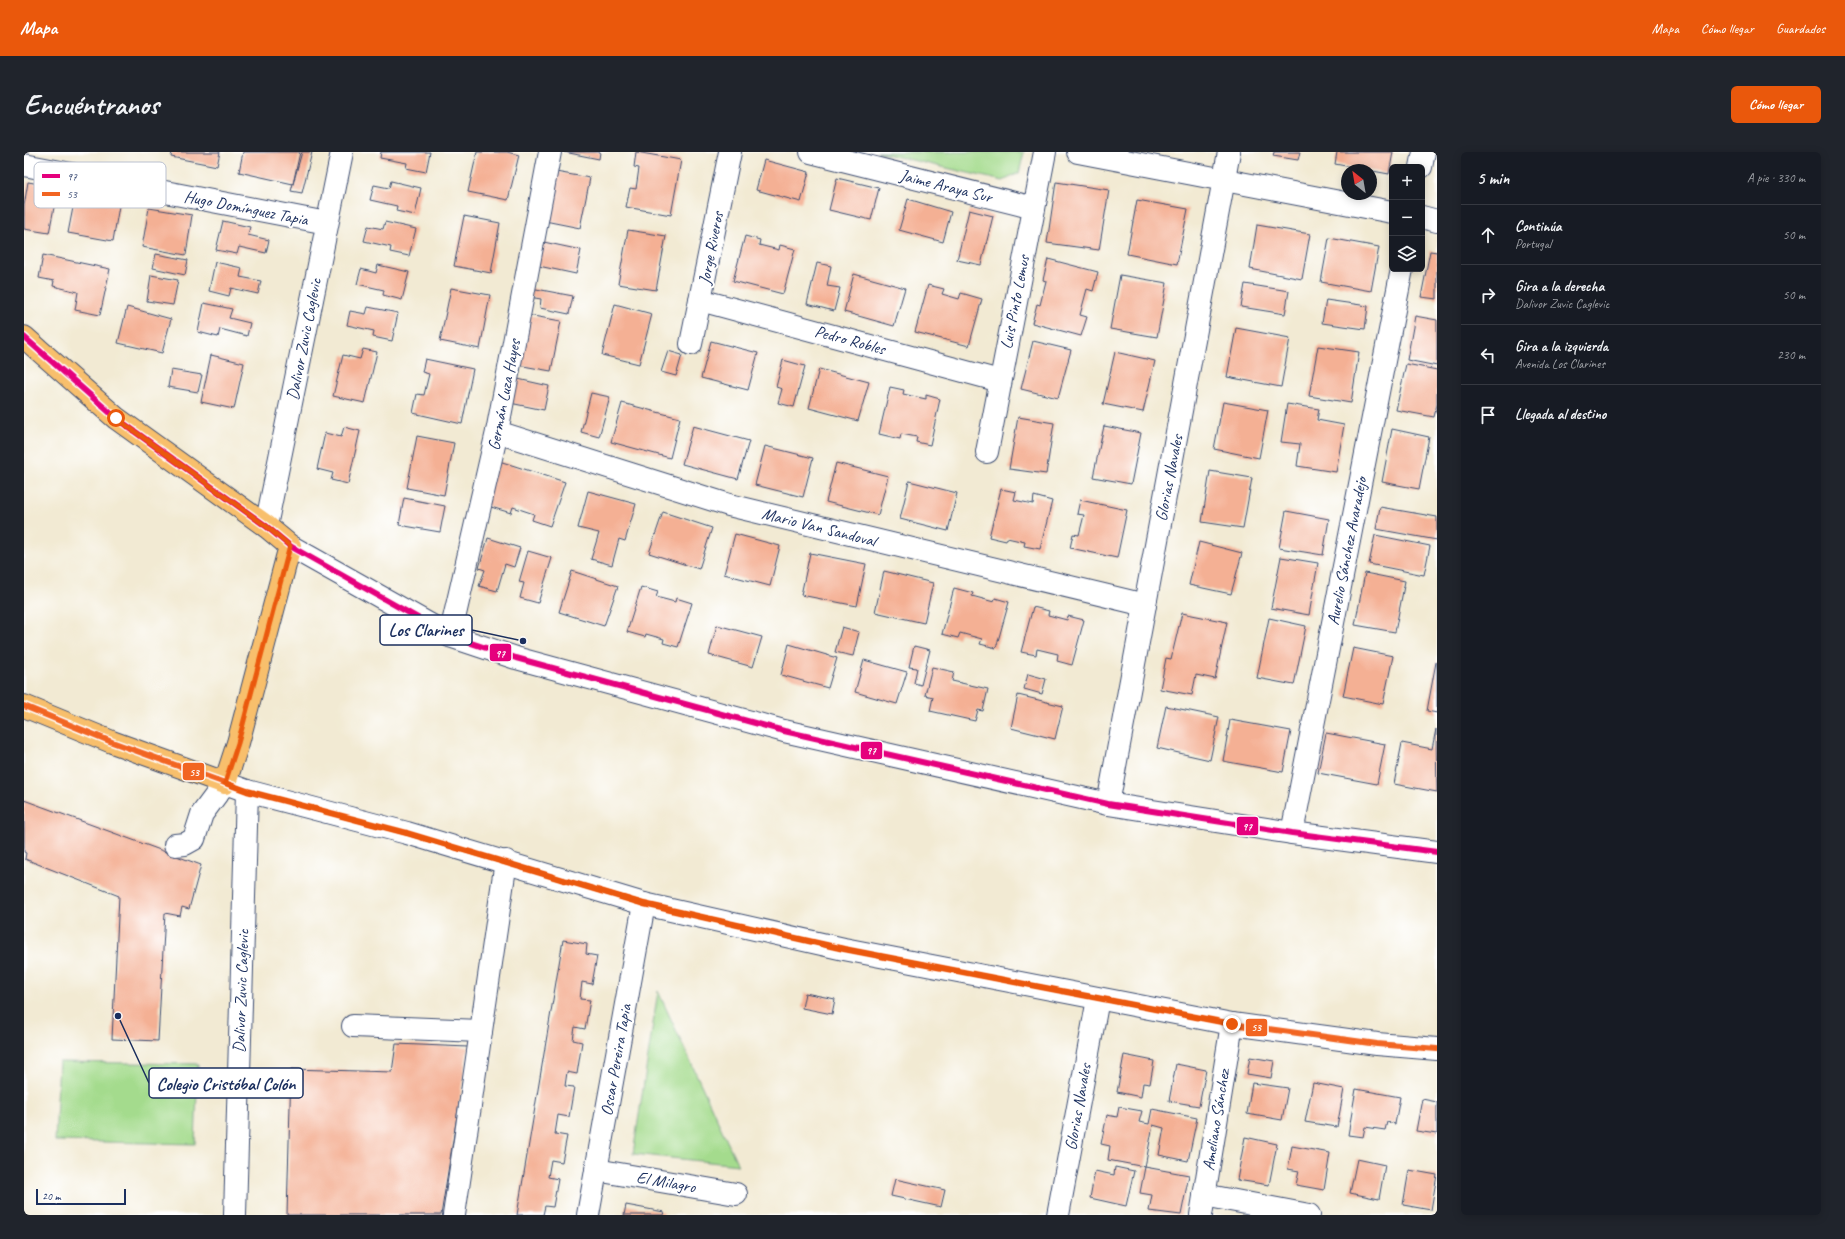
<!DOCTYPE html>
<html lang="es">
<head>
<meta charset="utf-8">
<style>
  :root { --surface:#171b24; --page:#20242c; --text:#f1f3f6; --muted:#9ea1a6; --line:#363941; --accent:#ea580c }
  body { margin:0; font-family:Caveat,sans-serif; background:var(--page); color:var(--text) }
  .controls { position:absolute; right:12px; top:12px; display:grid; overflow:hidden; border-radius:6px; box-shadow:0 2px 10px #0003 }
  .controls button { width:36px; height:36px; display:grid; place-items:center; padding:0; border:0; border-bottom:1px solid var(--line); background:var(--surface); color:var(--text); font:20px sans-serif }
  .compass { position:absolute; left:1317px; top:12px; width:36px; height:36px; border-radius:50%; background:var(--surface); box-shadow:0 2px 10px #0003; rotate:329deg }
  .scale { position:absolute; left:12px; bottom:10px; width:90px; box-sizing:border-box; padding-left:4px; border:2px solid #1b2f5e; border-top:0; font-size:11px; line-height:14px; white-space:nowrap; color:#1b2f5e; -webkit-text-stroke:3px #fff; paint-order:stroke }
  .stop { position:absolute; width:12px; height:12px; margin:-9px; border:3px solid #ea580c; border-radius:50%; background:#fff }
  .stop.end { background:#ea580c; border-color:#fff; box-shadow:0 1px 4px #0008 }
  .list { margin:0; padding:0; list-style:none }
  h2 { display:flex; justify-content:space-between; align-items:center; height:52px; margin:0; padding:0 16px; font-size:17px }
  h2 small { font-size:13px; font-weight:400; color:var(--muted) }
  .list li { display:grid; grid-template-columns:26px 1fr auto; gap:12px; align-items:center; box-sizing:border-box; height:60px; padding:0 16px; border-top:1px solid var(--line) }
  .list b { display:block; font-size:15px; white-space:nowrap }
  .list p { margin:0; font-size:13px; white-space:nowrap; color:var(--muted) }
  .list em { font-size:13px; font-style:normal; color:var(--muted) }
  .icon { flex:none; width:22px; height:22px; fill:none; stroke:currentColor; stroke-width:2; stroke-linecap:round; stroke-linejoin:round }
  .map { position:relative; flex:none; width:1413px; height:1063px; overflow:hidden; border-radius:6px }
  header { display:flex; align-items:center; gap:24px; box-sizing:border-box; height:56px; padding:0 20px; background:var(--accent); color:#fff }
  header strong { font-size:19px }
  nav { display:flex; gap:22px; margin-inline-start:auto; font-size:14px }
  .intro { display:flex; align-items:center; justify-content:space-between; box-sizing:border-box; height:96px; padding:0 24px }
  h1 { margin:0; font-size:28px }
  .button { padding:10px 18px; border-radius:6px; background:var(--accent); color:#fff; font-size:14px; font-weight:700 }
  main { display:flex; gap:24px; padding:0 24px }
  aside { flex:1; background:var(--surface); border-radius:6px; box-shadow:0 2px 10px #0003 }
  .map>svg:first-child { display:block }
</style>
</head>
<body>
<header>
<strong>Mapa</strong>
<nav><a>Mapa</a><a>Cómo llegar</a><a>Guardados</a></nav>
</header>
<div class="intro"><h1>Encuéntranos</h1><a class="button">Cómo llegar</a></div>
<main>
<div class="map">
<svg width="1413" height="1063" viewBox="0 0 1413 1063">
  <rect width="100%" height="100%" fill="#fff"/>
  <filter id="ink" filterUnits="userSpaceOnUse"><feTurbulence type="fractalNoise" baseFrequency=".025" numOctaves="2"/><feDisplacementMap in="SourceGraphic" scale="8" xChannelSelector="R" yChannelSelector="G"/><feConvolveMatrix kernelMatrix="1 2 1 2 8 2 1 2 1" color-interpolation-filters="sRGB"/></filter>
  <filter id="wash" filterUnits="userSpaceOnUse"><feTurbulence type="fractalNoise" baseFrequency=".012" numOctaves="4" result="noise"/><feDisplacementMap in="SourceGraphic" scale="16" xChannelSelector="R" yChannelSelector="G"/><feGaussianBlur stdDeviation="0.9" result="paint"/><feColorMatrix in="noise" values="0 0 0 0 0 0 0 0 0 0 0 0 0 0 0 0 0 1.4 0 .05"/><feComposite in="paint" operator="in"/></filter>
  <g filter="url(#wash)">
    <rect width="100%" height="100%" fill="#f2ead3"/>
    <!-- green -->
    <g fill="#a4db8d" stroke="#608576">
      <polygon points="853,0 1000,0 995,21 979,29"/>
      <polygon points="634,839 714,1013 609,1002"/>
      <polygon points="35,910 174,912 171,992 31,989"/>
    </g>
    <g id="blocks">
      <!-- building -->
      <g fill="#f4b094">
        <polygon points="148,0 196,0 193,14 147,5"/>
        <polygon points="219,0 276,0 269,32 215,20"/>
        <polygon points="278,0 288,0 278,41 267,39"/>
        <polygon points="357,0 406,0 402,20 382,16 383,11 356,6"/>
        <polygon points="453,0 483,0 495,3 484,48 444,40"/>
        <polygon points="540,0 576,0 575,7"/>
        <polygon points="612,0 657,8 647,63 602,55 606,36 612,37 615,16 610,15"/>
        <polygon points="1250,0 1276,0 1274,8 1249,4"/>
        <polygon points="1313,0 1369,0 1365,22 1311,12"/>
        <polygon points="740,8 785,20 777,50 732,38"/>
        <polygon points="526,19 566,26 556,76 516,68"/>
        <polygon points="813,26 855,36 847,68 805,58"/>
        <polygon points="367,29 397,36 391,63 372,59 373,54 346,48 350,33 365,36"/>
        <polygon points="4,30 34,35 25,81 0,77 0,54"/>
        <polygon points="1032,30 1085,38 1075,98 1023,91"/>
        <polygon points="52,40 96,48 89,89 44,81"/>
        <polygon points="884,47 927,60 919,90 875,78"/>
        <polygon points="1113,48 1164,57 1153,112 1103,102"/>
        <polygon points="125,56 168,63 162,103 118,95"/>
        <polygon points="945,58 969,64 957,113 933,108"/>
        <polygon points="440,64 476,71 467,121 430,114"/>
        <polygon points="199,69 226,75 224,83 245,88 242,101 215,95 213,102 192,98"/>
        <polygon points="361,70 392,77 385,104 366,100 367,95 340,89 344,74 359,77"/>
        <polygon points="1233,73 1286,82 1278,127 1226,117"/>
        <polygon points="604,78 642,84 632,138 594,132"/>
        <polygon points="721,84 736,88 735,93 755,98 756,93 771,97 759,142 709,129"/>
        <polygon points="1305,86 1355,95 1347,139 1297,130"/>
        <polygon points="515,89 557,98 552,122 510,113"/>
        <polygon points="1406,99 1413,100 1413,147 1397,145"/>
        <polygon points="132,102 164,108 161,123 129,116"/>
        <polygon points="19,103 86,117 76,163 51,158 54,140 29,134 30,129 15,126"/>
        <polygon points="1024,107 1074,120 1069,139 1063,137 1056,163 1063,165 1057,184 1008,171 1013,152 1016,153 1022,129 1019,128"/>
        <polygon points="191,110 218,116 216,125 237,129 234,142 207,136 205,144 185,139"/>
        <polygon points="793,111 807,114 803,134 816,136 810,159 783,152"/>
        <polygon points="354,113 385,120 378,148 359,143 360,138 333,132 337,117 352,121"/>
        <polygon points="830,122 881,136 870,174 820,160"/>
        <polygon points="127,123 154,128 149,153 123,149"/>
        <polygon points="1096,123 1143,131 1133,185 1086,177"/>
        <polygon points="1221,132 1265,139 1261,162 1217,155"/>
        <polygon points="904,133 920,137 918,142 935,147 937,141 958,147 945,194 891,180"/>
        <polygon points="427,136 466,143 456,197 416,189"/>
        <polygon points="507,136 549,144 545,162 516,156 517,147 505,145"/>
        <polygon points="1302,148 1344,154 1341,177 1298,171"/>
        <polygon points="180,151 208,157 205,166 226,171 223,184 196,177 194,185 174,180"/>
        <polygon points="591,152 628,162 615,212 578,203"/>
        <polygon points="103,155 147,167 138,201 94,191"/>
        <polygon points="344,155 374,161 368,189 349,185 350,179 323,173 326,159 342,162"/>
        <polygon points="498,162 537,169 527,219 488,212"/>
        <polygon points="1391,164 1413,168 1413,214 1383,208"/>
        <polygon points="1212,176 1266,186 1257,235 1203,225"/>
        <polygon points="687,189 734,201 724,238 677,226"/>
        <polygon points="1009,189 1047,198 1034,246 997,237"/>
        <polygon points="1294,194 1335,200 1327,251 1285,244"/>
        <polygon points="339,197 353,200 341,251 309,244 319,203 336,207"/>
        <polygon points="644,199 658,203 652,224 637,220"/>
        <polygon points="1091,200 1131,209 1119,260 1079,252"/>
        <polygon points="187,203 220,211 210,257 177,250"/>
        <polygon points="401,207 449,217 438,272 389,261 393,242 400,243 405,222 398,220"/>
        <polygon points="759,208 781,214 770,255 754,251 758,237 752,235"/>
        <polygon points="1382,212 1413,218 1413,252 1410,265 1372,258"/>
        <polygon points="795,217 845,230 834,269 785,256"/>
        <polygon points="147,218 178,223 174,240 144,235"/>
        <polygon points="485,225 525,234 520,258 486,251"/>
        <polygon points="866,235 880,238 879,242 902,247 902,243 916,247 906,293 892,290 893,285 877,282 876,287 855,282"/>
        <polygon points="567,241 586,245 575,285 557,280"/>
        <polygon points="1199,250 1244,258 1235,306 1190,297"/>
        <polygon points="598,251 656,266 646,306 587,290"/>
        <polygon points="1263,252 1295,257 1293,268 1320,273 1312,320 1273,314 1276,292 1257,290"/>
        <polygon points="994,265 1030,271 1022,322 985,317"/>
        <polygon points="669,274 725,289 714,327 658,312"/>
        <polygon points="1080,274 1117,281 1107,332 1069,325"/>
        <polygon points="320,275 336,279 324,332 307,328 309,321 293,317 301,281 317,285"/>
        <polygon points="1368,277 1405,285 1395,337 1358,330"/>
        <polygon points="393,284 430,291 420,343 383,336"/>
        <polygon points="741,294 789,306 779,345 731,333"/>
        <polygon points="472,308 541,330 526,374 508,368 510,362 489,355 487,361 457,352"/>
        <polygon points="812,311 864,324 854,363 802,350"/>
        <polygon points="1186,319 1228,326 1219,376 1178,370"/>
        <polygon points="885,329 933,341 924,379 876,367"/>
        <polygon points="977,337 992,340 990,348 1009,352 1010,344 1028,349 1016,397 1000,394 1001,390 983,386 982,389 965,385"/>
        <polygon points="564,339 612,352 601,389 595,387 588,413 567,407 575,381 554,376"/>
        <polygon points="380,346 421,354 416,380 375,373"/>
        <polygon points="1056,348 1103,358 1093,406 1046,396 1049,382 1055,383 1060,363 1053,362"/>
        <polygon points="1356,355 1413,365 1413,388 1352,377"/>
        <polygon points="1262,359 1305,367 1299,403 1255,396"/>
        <polygon points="639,360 688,376 675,417 625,401"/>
        <polygon points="711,382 756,394 746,434 700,422"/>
        <polygon points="1351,383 1406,394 1400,423 1345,412"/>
        <polygon points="464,386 496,396 490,415 481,412 473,439 455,434 461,418 455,416"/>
        <polygon points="1175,390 1218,401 1207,442 1165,433"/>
        <polygon points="504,399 528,406 514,451 496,446 500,431 495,430"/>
        <polygon points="786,401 842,412 833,454 777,443"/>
        <polygon points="1257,405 1294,411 1285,463 1247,456"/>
        <polygon points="548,419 594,434 580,474 535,460"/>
        <polygon points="860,419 909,431 900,471 851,460"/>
        <polygon points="1341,421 1381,429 1371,480 1331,473"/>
        <polygon points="617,435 634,440 632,445 651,450 652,446 668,451 654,495 639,491 640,487 622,482 621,485 603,480"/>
        <polygon points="930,436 949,441 948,444 970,450 971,446 985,450 972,496 956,492 958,487 936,481 934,486 918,482"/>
        <polygon points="1009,455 1025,459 1024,463 1043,468 1044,464 1060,468 1048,513 1033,509 1034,502 1013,497 1012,503 997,500"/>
        <polygon points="1158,461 1203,470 1191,527 1172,523 1168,543 1136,537 1142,506 1147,507"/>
        <polygon points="1245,466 1282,474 1270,533 1233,526"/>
        <polygon points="693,473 738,485 729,515 685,503"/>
        <polygon points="818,475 835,480 829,504 811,500"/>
        <polygon points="765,492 813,506 804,536 757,523"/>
        <polygon points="890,494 906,498 897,533 890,531 893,516 885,515"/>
        <polygon points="1329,496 1369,504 1359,552 1319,544"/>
        <polygon points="840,508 883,520 873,552 831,540"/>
        <polygon points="1412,510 1413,510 1413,561 1403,559"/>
        <polygon points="908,515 930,520 928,529 964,537 959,559 954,558 951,569 906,559 909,545 901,543"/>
        <polygon points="1004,522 1022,527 1018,542 1000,537"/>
        <polygon points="994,543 1039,554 1031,587 987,576"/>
        <polygon points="1142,554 1195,565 1186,608 1133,596"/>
        <polygon points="1206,568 1267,579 1259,620 1199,609"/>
        <polygon points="1412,577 1413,640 1370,632 1378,591 1408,597"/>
        <polygon points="1302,581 1361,592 1353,632 1294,621"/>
        <polygon points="0,648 177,713 165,757 158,755 156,764 141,761 134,889 88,887 95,744 1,707 2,701 0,700"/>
        <polygon points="539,788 563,792 562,802 573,804 568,832 558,830 556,847 566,848 561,877 551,875 549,888 558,890 553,922 543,920 541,934 550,935 545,965 534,963 531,982 543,984 538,1010 527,1008 524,1025 534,1027 529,1055 521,1054 519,1063 493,1063"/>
        <polygon points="781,841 811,847 808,862 778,856"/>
        <polygon points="372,892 444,895 417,1063 263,1063 267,917 368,920"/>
        <polygon points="1100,903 1130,909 1126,932 1119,931 1117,945 1093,940"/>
        <polygon points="1226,905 1250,909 1247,926 1223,922"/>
        <polygon points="1152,912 1182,918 1175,954 1145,949"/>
        <polygon points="1228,931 1264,936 1258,968 1223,962"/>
        <polygon points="1289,931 1320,937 1313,975 1281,970"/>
        <polygon points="1332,937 1376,945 1371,972 1363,970 1361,978 1341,975 1339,985 1324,983"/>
        <polygon points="1398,947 1413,950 1413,982 1392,979"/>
        <polygon points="1095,955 1118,959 1115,970 1125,972 1128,957 1173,966 1164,1009 1135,1003 1140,976 1129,973 1121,1015 1084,1008 1086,994 1077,992 1083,963 1093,965"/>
        <polygon points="1221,985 1253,992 1245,1033 1213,1028"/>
        <polygon points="1268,994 1306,1001 1300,1038 1272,1033 1275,1019 1264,1017"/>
        <polygon points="1333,1007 1361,1013 1355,1047 1326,1041"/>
        <polygon points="1091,1015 1110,1019 1102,1054 1066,1046 1071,1019 1090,1023"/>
        <polygon points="1121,1015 1165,1023 1157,1063 1125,1059 1128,1043 1116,1041"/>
        <polygon points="1385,1018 1413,1023 1407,1058 1379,1053"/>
        <polygon points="871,1027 921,1038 917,1055 867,1044"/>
        <polygon points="602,1053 640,1060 639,1063 600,1063"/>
      </g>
    </g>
  </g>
  <g filter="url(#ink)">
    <use href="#blocks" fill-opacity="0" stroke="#3b4b70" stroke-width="1"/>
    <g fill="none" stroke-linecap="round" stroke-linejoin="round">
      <!-- minor casing -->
      <g stroke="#3b4b70" stroke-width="24">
        <g id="minor">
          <polyline points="787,0 1010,56"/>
          <polyline points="1054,0 1368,60"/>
          <polyline points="0,13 303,71"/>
          <polyline points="1397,15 1400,0"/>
          <polyline points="1398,65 1413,69"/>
          <polyline points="676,148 976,229"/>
          <polyline points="667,192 706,0"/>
          <polyline points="473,280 705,353 1121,453"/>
          <polyline points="963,300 1021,0"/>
          <polyline points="242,374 318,0"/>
          <polyline points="266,394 426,484 492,506 760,579 1084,652 1268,681 1413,700"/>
          <polyline points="426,484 473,280 526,0"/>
          <polyline points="1084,652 1205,0"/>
          <polyline points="1268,681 1378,117"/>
          <polyline points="151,693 161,692 170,687 178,662 201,631 223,639 383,681 620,752 820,797 1208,872 1353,892 1413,897"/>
          <polyline points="329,874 457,879"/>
          <polyline points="572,1018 712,1042"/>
          <polyline points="1180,1043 1285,1063"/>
          <polyline points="211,1063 223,639"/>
          <polyline points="430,1063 482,709"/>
          <polyline points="564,1063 620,752"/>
          <polyline points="1034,1063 1074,847"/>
          <polyline points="1177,1063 1208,872"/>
        </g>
      </g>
      <!-- major casing -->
      <g stroke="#3b4b70" stroke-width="24">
        <polyline id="major" points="0,185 92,266 242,374 266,394 214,591 201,631 88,590 0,554"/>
      </g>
      <!-- minor -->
      <use href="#minor" stroke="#fff" stroke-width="22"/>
      <!-- major -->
      <use href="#major" stroke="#f8bf6c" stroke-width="22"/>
      <!-- bus-1 casing -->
      <g stroke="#fff" stroke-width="9">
        <polyline id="bus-1" points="0,185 92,266 242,374 266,394 426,484 492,506 760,579 1084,652 1268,681 1413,700"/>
      </g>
      <!-- bus-2 casing -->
      <g stroke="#fff" stroke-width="9">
        <polyline id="bus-2" points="0,554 88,590 223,639 383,681 620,752 820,797 1208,872 1353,892 1413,897"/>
      </g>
      <!-- bus-1 -->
      <use href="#bus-1" stroke="#e5007d" stroke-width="6"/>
      <!-- bus-2 -->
      <use href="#bus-2" stroke="#f26522" stroke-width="6"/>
    </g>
  </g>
  <g fill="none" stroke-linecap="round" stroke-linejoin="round" filter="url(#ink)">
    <!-- route -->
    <polyline stroke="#ea580c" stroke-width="5" points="92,266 242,374 266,394 214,591 201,631 223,639 382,681 620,752 820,797 1208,872"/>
  </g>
  <g text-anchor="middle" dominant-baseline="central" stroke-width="4" stroke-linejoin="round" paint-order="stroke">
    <!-- street labels -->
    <g font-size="17" fill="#1b2f5e" stroke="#fff">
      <text transform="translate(922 34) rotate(14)">Jaime Araya Sur</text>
      <text transform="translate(222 56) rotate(11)">Hugo Domínguez Tapia</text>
      <text transform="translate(687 96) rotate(-79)">Jorge Riveros</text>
      <text transform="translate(991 150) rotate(-79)">Luis Pinto Lemus</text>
      <text transform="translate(280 187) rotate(-79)">Dalivor Zuvic Caglevic</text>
      <text transform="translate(826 188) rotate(15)">Pedro Robles</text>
      <text transform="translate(480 243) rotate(-79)">Germán Luza Hayes</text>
      <text transform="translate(1145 326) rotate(-79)">Glorias Navales</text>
      <text transform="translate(795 375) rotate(14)">Mario Van Sandoval</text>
      <text transform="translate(1323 399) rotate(-79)">Aurelio Sánchez Avaradejo</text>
      <text transform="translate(217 839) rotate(-88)">Dalivor Zuvic Caglevic</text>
      <text transform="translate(592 908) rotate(-80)">Oscar Pereira Tapia</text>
      <text transform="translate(1054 955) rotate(-80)">Glorias Navales</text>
      <text transform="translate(1192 968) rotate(-81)">Ameliano Sánchez</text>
      <text transform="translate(642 1030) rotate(10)">El Milagro</text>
    </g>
  </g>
  <!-- legend -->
  <rect x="10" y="10" width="132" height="46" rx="6" fill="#fff" stroke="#bbc1cf" stroke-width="1"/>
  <rect x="18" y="22" width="18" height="4" fill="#e5007d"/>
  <rect x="18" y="40" width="18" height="4" fill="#f26522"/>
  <g font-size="11" fill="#1b2f5e">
    <text x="43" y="28">97</text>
    <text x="43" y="46">53</text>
  </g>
  <!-- callouts -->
  <path fill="none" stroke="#1b2f5e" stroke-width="1.5" d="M499 489L448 478M94 864L125 931"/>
  <g fill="#1b2f5e" stroke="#fff" stroke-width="1.5">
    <circle cx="499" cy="489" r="4"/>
    <circle cx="94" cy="864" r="4"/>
  </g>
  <g fill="#fff" stroke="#1b2f5e" stroke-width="1.5">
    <rect x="356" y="463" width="92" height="30" rx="4"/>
    <rect x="125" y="916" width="154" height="30" rx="4"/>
  </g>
  <g font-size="18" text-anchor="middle" font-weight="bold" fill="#1b2f5e">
    <text x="402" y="484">Los Clarines</text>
    <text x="202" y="938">Colegio Cristóbal Colón</text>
  </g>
  <g stroke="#fff" stroke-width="1.5">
    <rect x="465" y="491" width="23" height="19" rx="4" fill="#e5007d"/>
    <rect x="836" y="589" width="23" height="19" rx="4" fill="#e5007d"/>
    <rect x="158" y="610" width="23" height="19" rx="4" fill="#f26522"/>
    <rect x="1212" y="664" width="23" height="20" rx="4" fill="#e5007d"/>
    <rect x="1221" y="866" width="23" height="19" rx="4" fill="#f26522"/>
  </g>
  <g font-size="11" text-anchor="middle" font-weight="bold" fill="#fff">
    <text x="476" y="505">97</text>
    <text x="847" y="602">97</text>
    <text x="170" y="624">53</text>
    <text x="1223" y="678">97</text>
    <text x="1232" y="879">53</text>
  </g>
</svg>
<div class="controls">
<button>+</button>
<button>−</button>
<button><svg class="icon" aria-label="layers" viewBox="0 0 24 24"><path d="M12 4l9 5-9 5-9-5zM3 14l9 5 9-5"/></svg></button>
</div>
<svg class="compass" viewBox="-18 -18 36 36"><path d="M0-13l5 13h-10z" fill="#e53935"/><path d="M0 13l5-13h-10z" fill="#9ea1a6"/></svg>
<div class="scale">20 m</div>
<div class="stop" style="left:92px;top:266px"></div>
<div class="stop end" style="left:1208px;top:872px"></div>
</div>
<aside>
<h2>5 min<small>A pie · 330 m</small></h2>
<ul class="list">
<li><svg class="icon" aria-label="ahead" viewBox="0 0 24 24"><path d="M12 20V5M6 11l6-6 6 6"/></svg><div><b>Continúa</b><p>Portugal</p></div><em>50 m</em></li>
<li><svg class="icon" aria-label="right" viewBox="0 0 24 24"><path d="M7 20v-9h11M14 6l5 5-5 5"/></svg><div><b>Gira a la derecha</b><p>Dalivor Zuvic Caglevic</p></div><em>50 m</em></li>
<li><svg class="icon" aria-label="left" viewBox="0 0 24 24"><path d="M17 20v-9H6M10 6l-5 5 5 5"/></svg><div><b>Gira a la izquierda</b><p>Avenida Los Clarines</p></div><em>230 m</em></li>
<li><svg class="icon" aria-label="arrive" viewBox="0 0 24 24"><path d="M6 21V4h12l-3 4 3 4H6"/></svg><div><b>Llegada al destino</b></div></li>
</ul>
</aside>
</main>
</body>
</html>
